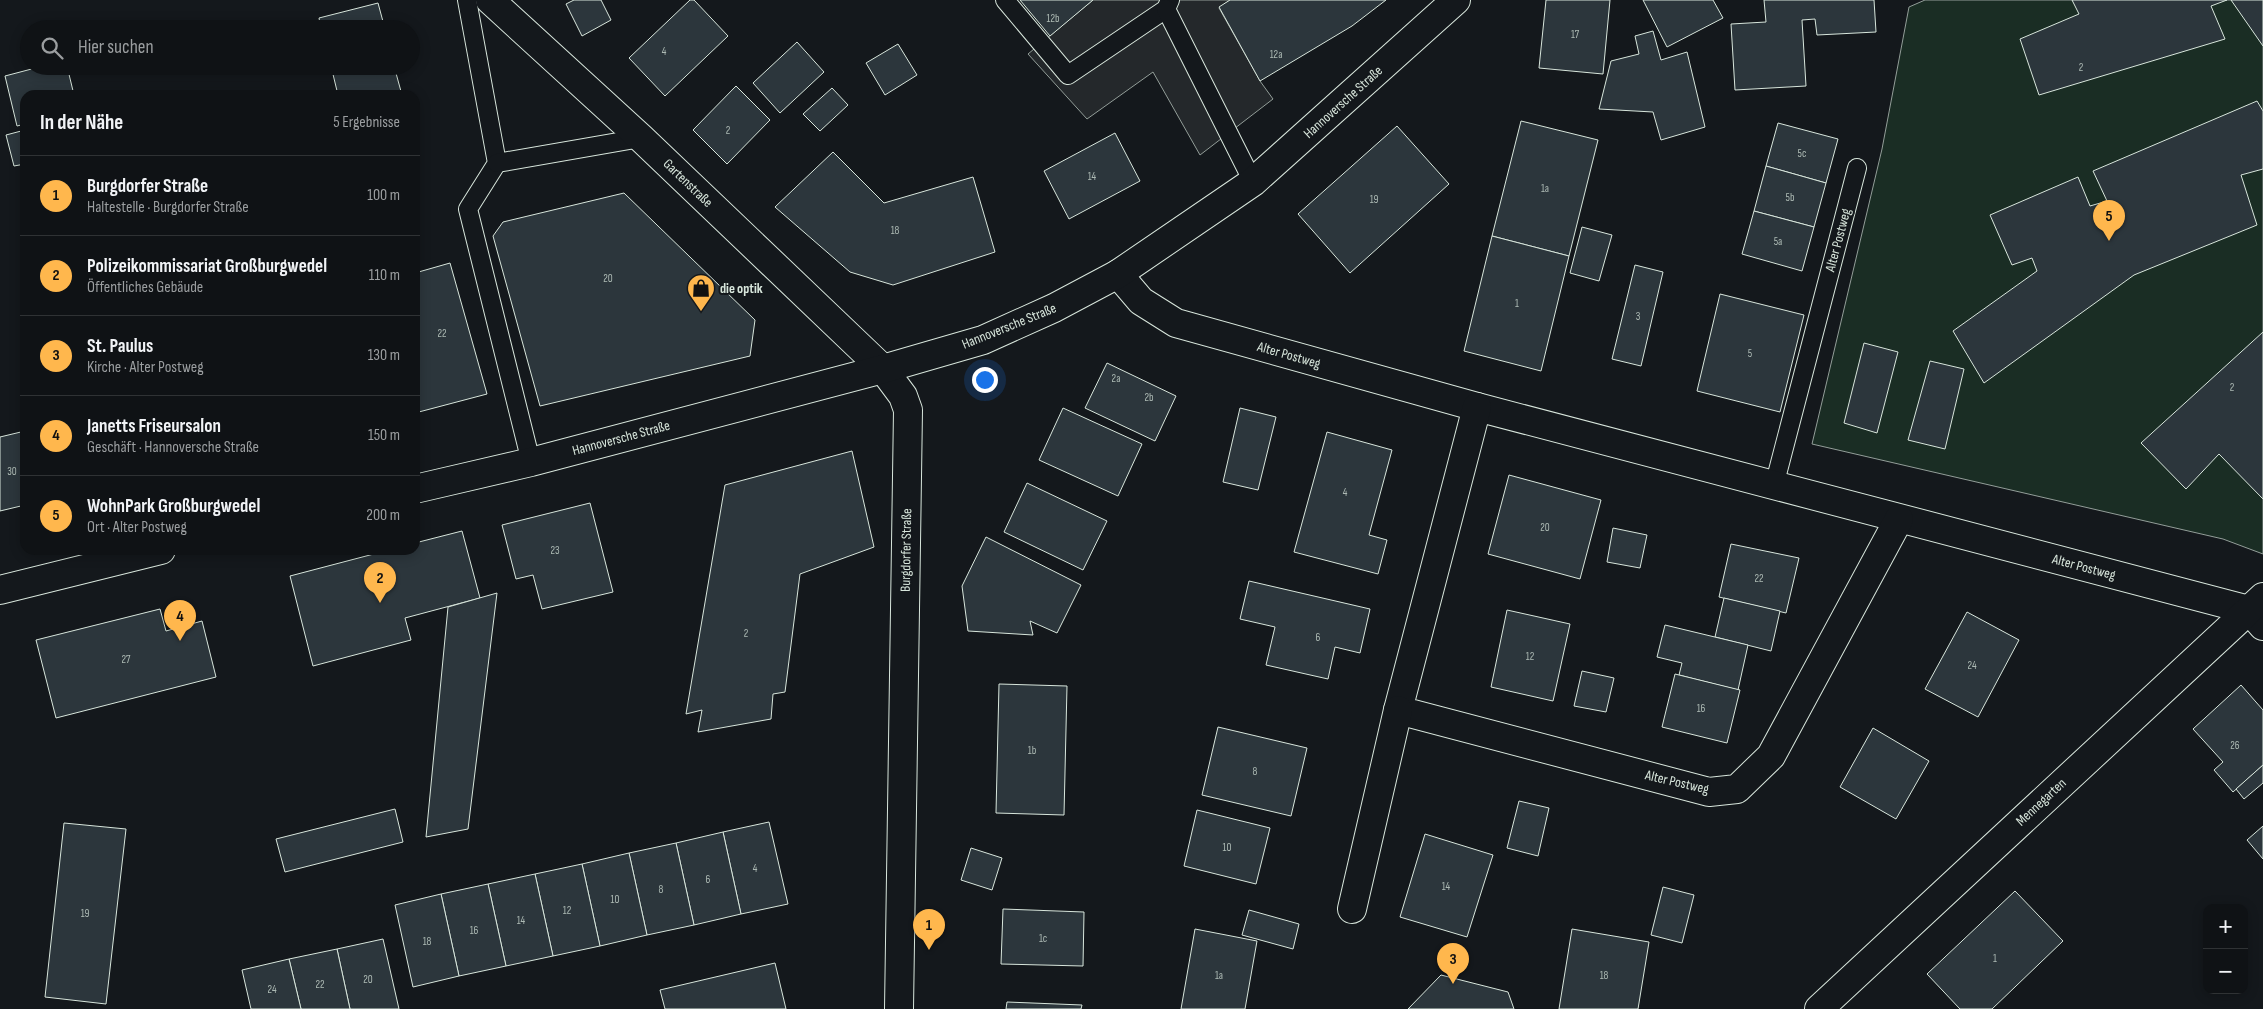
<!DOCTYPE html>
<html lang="de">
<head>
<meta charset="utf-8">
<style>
  :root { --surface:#0f1215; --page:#1d2022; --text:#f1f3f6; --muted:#9b9ea0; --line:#2f3234; --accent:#ffb74d }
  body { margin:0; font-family:"Sofia Sans Condensed",sans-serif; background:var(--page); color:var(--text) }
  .controls { position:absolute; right:15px; bottom:15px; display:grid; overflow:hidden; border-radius:10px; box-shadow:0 2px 12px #0003 }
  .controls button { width:45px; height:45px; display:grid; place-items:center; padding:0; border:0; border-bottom:1px solid var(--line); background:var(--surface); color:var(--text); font:25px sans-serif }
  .you { position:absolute; left:984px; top:379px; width:18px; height:18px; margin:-12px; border:4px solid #fff; border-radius:50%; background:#1a73e8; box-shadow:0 0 0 8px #1a73e833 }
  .badge { display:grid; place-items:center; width:32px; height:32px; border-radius:50%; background:var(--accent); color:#111; font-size:16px; font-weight:700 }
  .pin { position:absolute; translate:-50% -41px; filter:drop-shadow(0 1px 2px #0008) }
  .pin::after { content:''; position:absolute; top:26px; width:18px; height:15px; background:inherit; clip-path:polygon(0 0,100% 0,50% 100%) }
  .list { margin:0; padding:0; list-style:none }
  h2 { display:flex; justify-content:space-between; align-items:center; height:65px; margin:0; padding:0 20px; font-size:21px }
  h2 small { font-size:16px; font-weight:400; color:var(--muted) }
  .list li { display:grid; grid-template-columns:32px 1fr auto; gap:15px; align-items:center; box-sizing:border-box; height:80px; padding:0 20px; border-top:1px solid var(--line) }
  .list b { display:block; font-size:19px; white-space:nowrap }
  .list p { margin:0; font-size:16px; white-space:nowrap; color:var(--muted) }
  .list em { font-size:16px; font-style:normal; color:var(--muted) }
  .icon { flex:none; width:28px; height:28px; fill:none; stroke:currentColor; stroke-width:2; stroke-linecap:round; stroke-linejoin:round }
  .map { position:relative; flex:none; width:2263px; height:1009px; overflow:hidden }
  .search { position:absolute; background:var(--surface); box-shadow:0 2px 12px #0003; left:20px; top:20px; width:400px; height:55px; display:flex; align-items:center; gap:12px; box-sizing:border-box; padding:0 18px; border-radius:28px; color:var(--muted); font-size:19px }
  .panel { position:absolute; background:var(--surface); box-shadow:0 2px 12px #0003; left:20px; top:90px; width:400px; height:465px; border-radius:15px }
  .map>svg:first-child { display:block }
</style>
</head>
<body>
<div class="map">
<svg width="2263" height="1009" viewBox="0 0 2263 1009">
  <rect width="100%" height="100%" fill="#14181c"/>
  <!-- green -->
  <polygon fill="#1a2d24" stroke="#939e99" points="1925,0 2263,0 2263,554 2223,539 1812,444 1882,149 1909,7"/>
  <!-- parking -->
  <polygon fill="#24282b" stroke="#939e99" points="1093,0 1230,0 1219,8 1260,81 1273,99 1200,155 1153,72 1087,119 1028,54"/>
  <!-- building -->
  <g fill="#2c363c" stroke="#d8e6dc">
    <polygon points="574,0 601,0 611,20 582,36 566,4"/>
    <polygon points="690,0 694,0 728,36 665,96 629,58"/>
    <polygon points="1020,0 1093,0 1050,36"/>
    <polygon points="1230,0 1386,0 1352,26 1260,81 1219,7"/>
    <polygon points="1546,0 1610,0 1603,74 1539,68"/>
    <polygon points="1643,0 1713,0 1723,18 1667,47"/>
    <polygon points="1764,0 1874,0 1876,32 1817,35 1815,19 1802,20 1806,86 1735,90 1731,24 1766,22"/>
    <polygon points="2072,0 2227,0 2211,6 2225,39 2039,95 2020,39 2079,14"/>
    <polygon points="2231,0 2263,0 2263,46"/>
    <polygon points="378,3 385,29 321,29 319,18"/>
    <polygon points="1653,31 1661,60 1687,52 1705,127 1661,140 1653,112 1599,109 1611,61 1639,54 1635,36"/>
    <polygon points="797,42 824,72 780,113 753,83"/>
    <polygon points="898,44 917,75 885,95 866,63"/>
    <polygon points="43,66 67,66 74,95 25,95 25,124 17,126 5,76"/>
    <polygon points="331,66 394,66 402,95 338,95"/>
    <polygon points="736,86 770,120 727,164 693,130"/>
    <polygon points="832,88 848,105 820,131 803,114"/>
    <polygon points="2257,101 2263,111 2263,169 2241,175 2257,225 2134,275 1984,383 1953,331 2037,271 2032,258 2012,265 1990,215 2078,177 2090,206 2107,201 2093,171"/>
    <polygon points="1521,121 1598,140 1569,256 1492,236"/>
    <polygon points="1778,123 1838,139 1826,183 1766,166"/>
    <polygon points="1397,126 1449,184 1350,273 1298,214"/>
    <polygon points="25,130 25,164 14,166 6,135"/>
    <polygon points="1115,133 1140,181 1069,219 1044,171"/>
    <polygon points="833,152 884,203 973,177 995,252 893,285 850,272 775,207"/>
    <polygon points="1766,166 1826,183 1814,227 1754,211"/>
    <polygon points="624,193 755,320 750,356 540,406 493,236 503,222"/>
    <polygon points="1754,211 1814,227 1802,271 1742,254"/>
    <polygon points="1582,227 1612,235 1599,281 1570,273"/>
    <polygon points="1492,236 1569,256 1541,371 1464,351"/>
    <polygon points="450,263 487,394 415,413 415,273"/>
    <polygon points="1635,265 1663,272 1641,366 1612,359"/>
    <polygon points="1720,294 1804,315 1780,412 1697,391"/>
    <polygon points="2263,332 2263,499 2219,454 2186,489 2141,443"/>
    <polygon points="1864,343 1898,352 1877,433 1844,423"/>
    <polygon points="1930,361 1964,369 1945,449 1908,440"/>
    <polygon points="1107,363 1176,396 1155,441 1085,408"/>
    <polygon points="1063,408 1142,444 1118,496 1039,460"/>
    <polygon points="1240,408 1276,417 1258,490 1223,482"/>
    <polygon points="25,431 25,505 0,511 0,437"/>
    <polygon points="1327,432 1392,450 1369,535 1387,540 1378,574 1294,552"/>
    <polygon points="852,451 874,547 800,574 785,692 773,694 771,719 698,732 702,710 686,714 725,485"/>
    <polygon points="1509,475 1601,500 1580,579 1488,554"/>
    <polygon points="1027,483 1107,521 1083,570 1004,532"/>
    <polygon points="590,503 613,592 542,609 533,575 516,579 502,525"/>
    <polygon points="1613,528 1647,535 1640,568 1607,562"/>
    <polygon points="462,531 480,598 405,618 411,640 313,666 290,576 389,550 415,550 415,543"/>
    <polygon points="986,537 1081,585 1057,633 1030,621 1033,635 968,631 962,586"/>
    <polygon points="1731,544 1799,558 1786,613 1719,597"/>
    <polygon points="1249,581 1370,609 1360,653 1335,647 1328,679 1266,665 1275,627 1240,619"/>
    <polygon points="497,593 468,829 426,837 448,607"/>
    <polygon points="1724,598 1780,611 1771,651 1715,637"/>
    <polygon points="160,609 166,631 202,621 216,677 56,718 36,640"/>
    <polygon points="1507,610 1570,624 1553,701 1491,687"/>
    <polygon points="1967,612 2019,640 1978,717 1925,689"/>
    <polygon points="1665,625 1748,645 1738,690 1679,675 1682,663 1657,657"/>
    <polygon points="1582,671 1614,678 1606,712 1574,706"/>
    <polygon points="1675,674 1740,690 1727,743 1662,727"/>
    <polygon points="999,684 1067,686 1064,815 996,813"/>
    <polygon points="2241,685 2263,710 2263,765 2233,792 2214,770 2223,762 2193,729"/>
    <polygon points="1218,727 1307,748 1291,816 1202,795"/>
    <polygon points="1873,728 1929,761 1896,819 1840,787"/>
    <polygon points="2263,765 2263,783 2244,799 2236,789"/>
    <polygon points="1519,801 1549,808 1538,856 1507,848"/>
    <polygon points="395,809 403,842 285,872 276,839"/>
    <polygon points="1197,810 1270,828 1256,884 1184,866"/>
    <polygon points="769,822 788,904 741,914 723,832"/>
    <polygon points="64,823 126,829 106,1004 45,997"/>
    <polygon points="2263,826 2263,859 2247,840"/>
    <polygon points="723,832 741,914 694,925 676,843"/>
    <polygon points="1425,834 1493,855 1467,937 1400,917"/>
    <polygon points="676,843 694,925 647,935 629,853"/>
    <polygon points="971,848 1002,858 992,890 961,880"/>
    <polygon points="629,853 647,935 600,946 582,864"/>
    <polygon points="582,864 600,946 553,956 535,874"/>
    <polygon points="535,874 553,956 506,966 488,884"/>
    <polygon points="488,884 506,966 459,976 441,894"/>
    <polygon points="1663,887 1694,895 1682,943 1651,935"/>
    <polygon points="2015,891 2063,941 1992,1009 1960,1009 1927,974"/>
    <polygon points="441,894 459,976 413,987 395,905"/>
    <polygon points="1003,909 1084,912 1083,966 1001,964"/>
    <polygon points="1249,910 1299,924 1293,949 1242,935"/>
    <polygon points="1195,929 1257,941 1245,1009 1181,1009"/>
    <polygon points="1572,929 1649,942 1638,1009 1559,1009"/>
    <polygon points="383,939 399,1009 350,1009 337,949"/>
    <polygon points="337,949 350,1009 301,1009 289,959"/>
    <polygon points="289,959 301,1009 251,1009 242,970"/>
    <polygon points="775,963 786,1009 665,1009 660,990"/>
    <polygon points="1441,975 1508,992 1514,1009 1408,1009"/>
    <polygon points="1007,1002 1082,1005 1081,1009 1006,1009"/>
  </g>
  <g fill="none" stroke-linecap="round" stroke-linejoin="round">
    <!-- lane casing -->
    <g stroke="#d8e6dc" stroke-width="20">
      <g id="lane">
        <polyline points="467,0 497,163 468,209 531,462"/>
        <polyline points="1005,0 1068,75 1166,9 1170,0"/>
        <polyline points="1166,9 1253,182"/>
        <polyline points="497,163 641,138"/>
        <polyline points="1774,486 1857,168"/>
      </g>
    </g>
    <!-- street casing -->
    <g stroke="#d8e6dc" stroke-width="30">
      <g id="street">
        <polyline points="490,0 641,138 883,369"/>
        <polyline points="1118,274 1141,301 1176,323 1477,407 2249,610 2263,626"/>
        <polyline points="1477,407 1398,710 1709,792 1737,789 1771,756 1899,519"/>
        <polyline points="1352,909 1398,710"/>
        <polyline points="1819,1009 2263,597"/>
      </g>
    </g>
    <!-- secondary casing -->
    <g stroke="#d8e6dc" stroke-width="30">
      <g id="secondary">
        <polyline points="883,369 903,396 908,410 899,1009"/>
        <polyline points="415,489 531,462 883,369 983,340 1054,308 1118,274 1253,182 1456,0"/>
        <polyline points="0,590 161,550"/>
      </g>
    </g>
    <!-- lane -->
    <use href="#lane" stroke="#14181c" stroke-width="18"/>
    <!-- street -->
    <use href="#street" stroke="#14181c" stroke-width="28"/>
    <!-- secondary -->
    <use href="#secondary" stroke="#14181c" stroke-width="28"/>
  </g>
  <!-- icons -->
  <defs>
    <g id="shop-pin" transform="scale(1.4375)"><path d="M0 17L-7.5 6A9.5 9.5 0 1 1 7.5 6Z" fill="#ffb74d" stroke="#14181c"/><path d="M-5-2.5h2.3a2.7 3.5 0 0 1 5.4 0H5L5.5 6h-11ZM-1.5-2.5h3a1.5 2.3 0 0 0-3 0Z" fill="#111"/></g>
  </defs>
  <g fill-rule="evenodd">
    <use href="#shop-pin" x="701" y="288"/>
  </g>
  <g text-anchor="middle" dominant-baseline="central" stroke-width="4" stroke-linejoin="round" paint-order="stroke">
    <!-- number labels -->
    <g font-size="11" fill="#adbab4">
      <text x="1053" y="18">12b</text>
      <text x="1575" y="34">17</text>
      <text x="664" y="51">4</text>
      <text x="1276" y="54">12a</text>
      <text x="2081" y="67">2</text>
      <text x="728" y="130">2</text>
      <text x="1802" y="153">5c</text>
      <text x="1092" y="176">14</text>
      <text x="1545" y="188">1a</text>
      <text x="1790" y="197">5b</text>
      <text x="1374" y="199">19</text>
      <text x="895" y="230">18</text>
      <text x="1778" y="241">5a</text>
      <text x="608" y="278">20</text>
      <text x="1517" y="303">1</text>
      <text x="1638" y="316">3</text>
      <text x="442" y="333">22</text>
      <text x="1750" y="353">5</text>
      <text x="1116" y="378">2a</text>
      <text x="2232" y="387">2</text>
      <text x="1149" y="397">2b</text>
      <text x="12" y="471">30</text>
      <text x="1345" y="492">4</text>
      <text x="1545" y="527">20</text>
      <text x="555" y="550">23</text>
      <text x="1759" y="578">22</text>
      <text x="746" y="633">2</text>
      <text x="1318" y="637">6</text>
      <text x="1530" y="656">12</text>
      <text x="126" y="659">27</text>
      <text x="1972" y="665">24</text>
      <text x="1701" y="708">16</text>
      <text x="2235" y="745">26</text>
      <text x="1032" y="750">1b</text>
      <text x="1255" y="771">8</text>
      <text x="1227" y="847">10</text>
      <text x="755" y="868">4</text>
      <text x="708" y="879">6</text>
      <text x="1446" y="886">14</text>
      <text x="661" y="889">8</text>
      <text x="615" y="899">10</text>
      <text x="567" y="910">12</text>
      <text x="85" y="913">19</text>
      <text x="521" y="920">14</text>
      <text x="474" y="930">16</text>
      <text x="1043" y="938">1c</text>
      <text x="427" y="941">18</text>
      <text x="1995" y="958">1</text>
      <text x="1219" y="975">1a</text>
      <text x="1604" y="975">18</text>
      <text x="368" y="979">20</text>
      <text x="320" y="984">22</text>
      <text x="272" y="989">24</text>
    </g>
    <!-- street labels -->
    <g font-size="14" fill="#d8e6dc" stroke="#14181c">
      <text transform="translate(1343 102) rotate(-42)">Hannoversche Straße</text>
      <text transform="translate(688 183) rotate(44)">Gartenstraße</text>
      <text transform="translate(1838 240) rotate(-75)">Alter Postweg</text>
      <text transform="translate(1009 326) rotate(-22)">Hannoversche Straße</text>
      <text transform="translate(1289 355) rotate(16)">Alter Postweg</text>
      <text transform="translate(621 438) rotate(-15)">Hannoversche Straße</text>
      <text transform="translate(906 550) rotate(-89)">Burgdorfer Straße</text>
      <text transform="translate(2084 567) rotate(15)">Alter Postweg</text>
      <text transform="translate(1677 782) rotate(13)">Alter Postweg</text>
      <text transform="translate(2041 802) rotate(-43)">Mennegarten</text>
    </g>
    <!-- poi labels -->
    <g font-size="14" font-weight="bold" fill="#d8e6dc" stroke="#14181c" text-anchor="start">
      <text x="720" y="288">die optik</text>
    </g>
  </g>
</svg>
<div class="controls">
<button>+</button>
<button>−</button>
</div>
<div class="you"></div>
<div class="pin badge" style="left:929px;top:950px">1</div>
<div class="pin badge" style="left:380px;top:603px">2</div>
<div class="pin badge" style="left:1453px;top:984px">3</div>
<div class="pin badge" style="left:180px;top:641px">4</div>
<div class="pin badge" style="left:2109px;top:241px">5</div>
<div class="search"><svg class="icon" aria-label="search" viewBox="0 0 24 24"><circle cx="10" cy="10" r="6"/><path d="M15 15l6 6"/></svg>Hier suchen</div>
<section class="panel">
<h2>In der Nähe<small>5 Ergebnisse</small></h2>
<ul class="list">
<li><span class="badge">1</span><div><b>Burgdorfer Straße</b><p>Haltestelle · Burgdorfer Straße</p></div><em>100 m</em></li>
<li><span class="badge">2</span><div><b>Polizeikommissariat Großburgwedel</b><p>Öffentliches Gebäude</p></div><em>110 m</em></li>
<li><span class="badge">3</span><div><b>St. Paulus</b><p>Kirche · Alter Postweg</p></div><em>130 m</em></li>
<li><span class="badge">4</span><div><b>Janetts Friseursalon</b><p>Geschäft · Hannoversche Straße</p></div><em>150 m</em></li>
<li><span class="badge">5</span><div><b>WohnPark Großburgwedel</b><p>Ort · Alter Postweg</p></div><em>200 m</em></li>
</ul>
</section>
</div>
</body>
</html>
